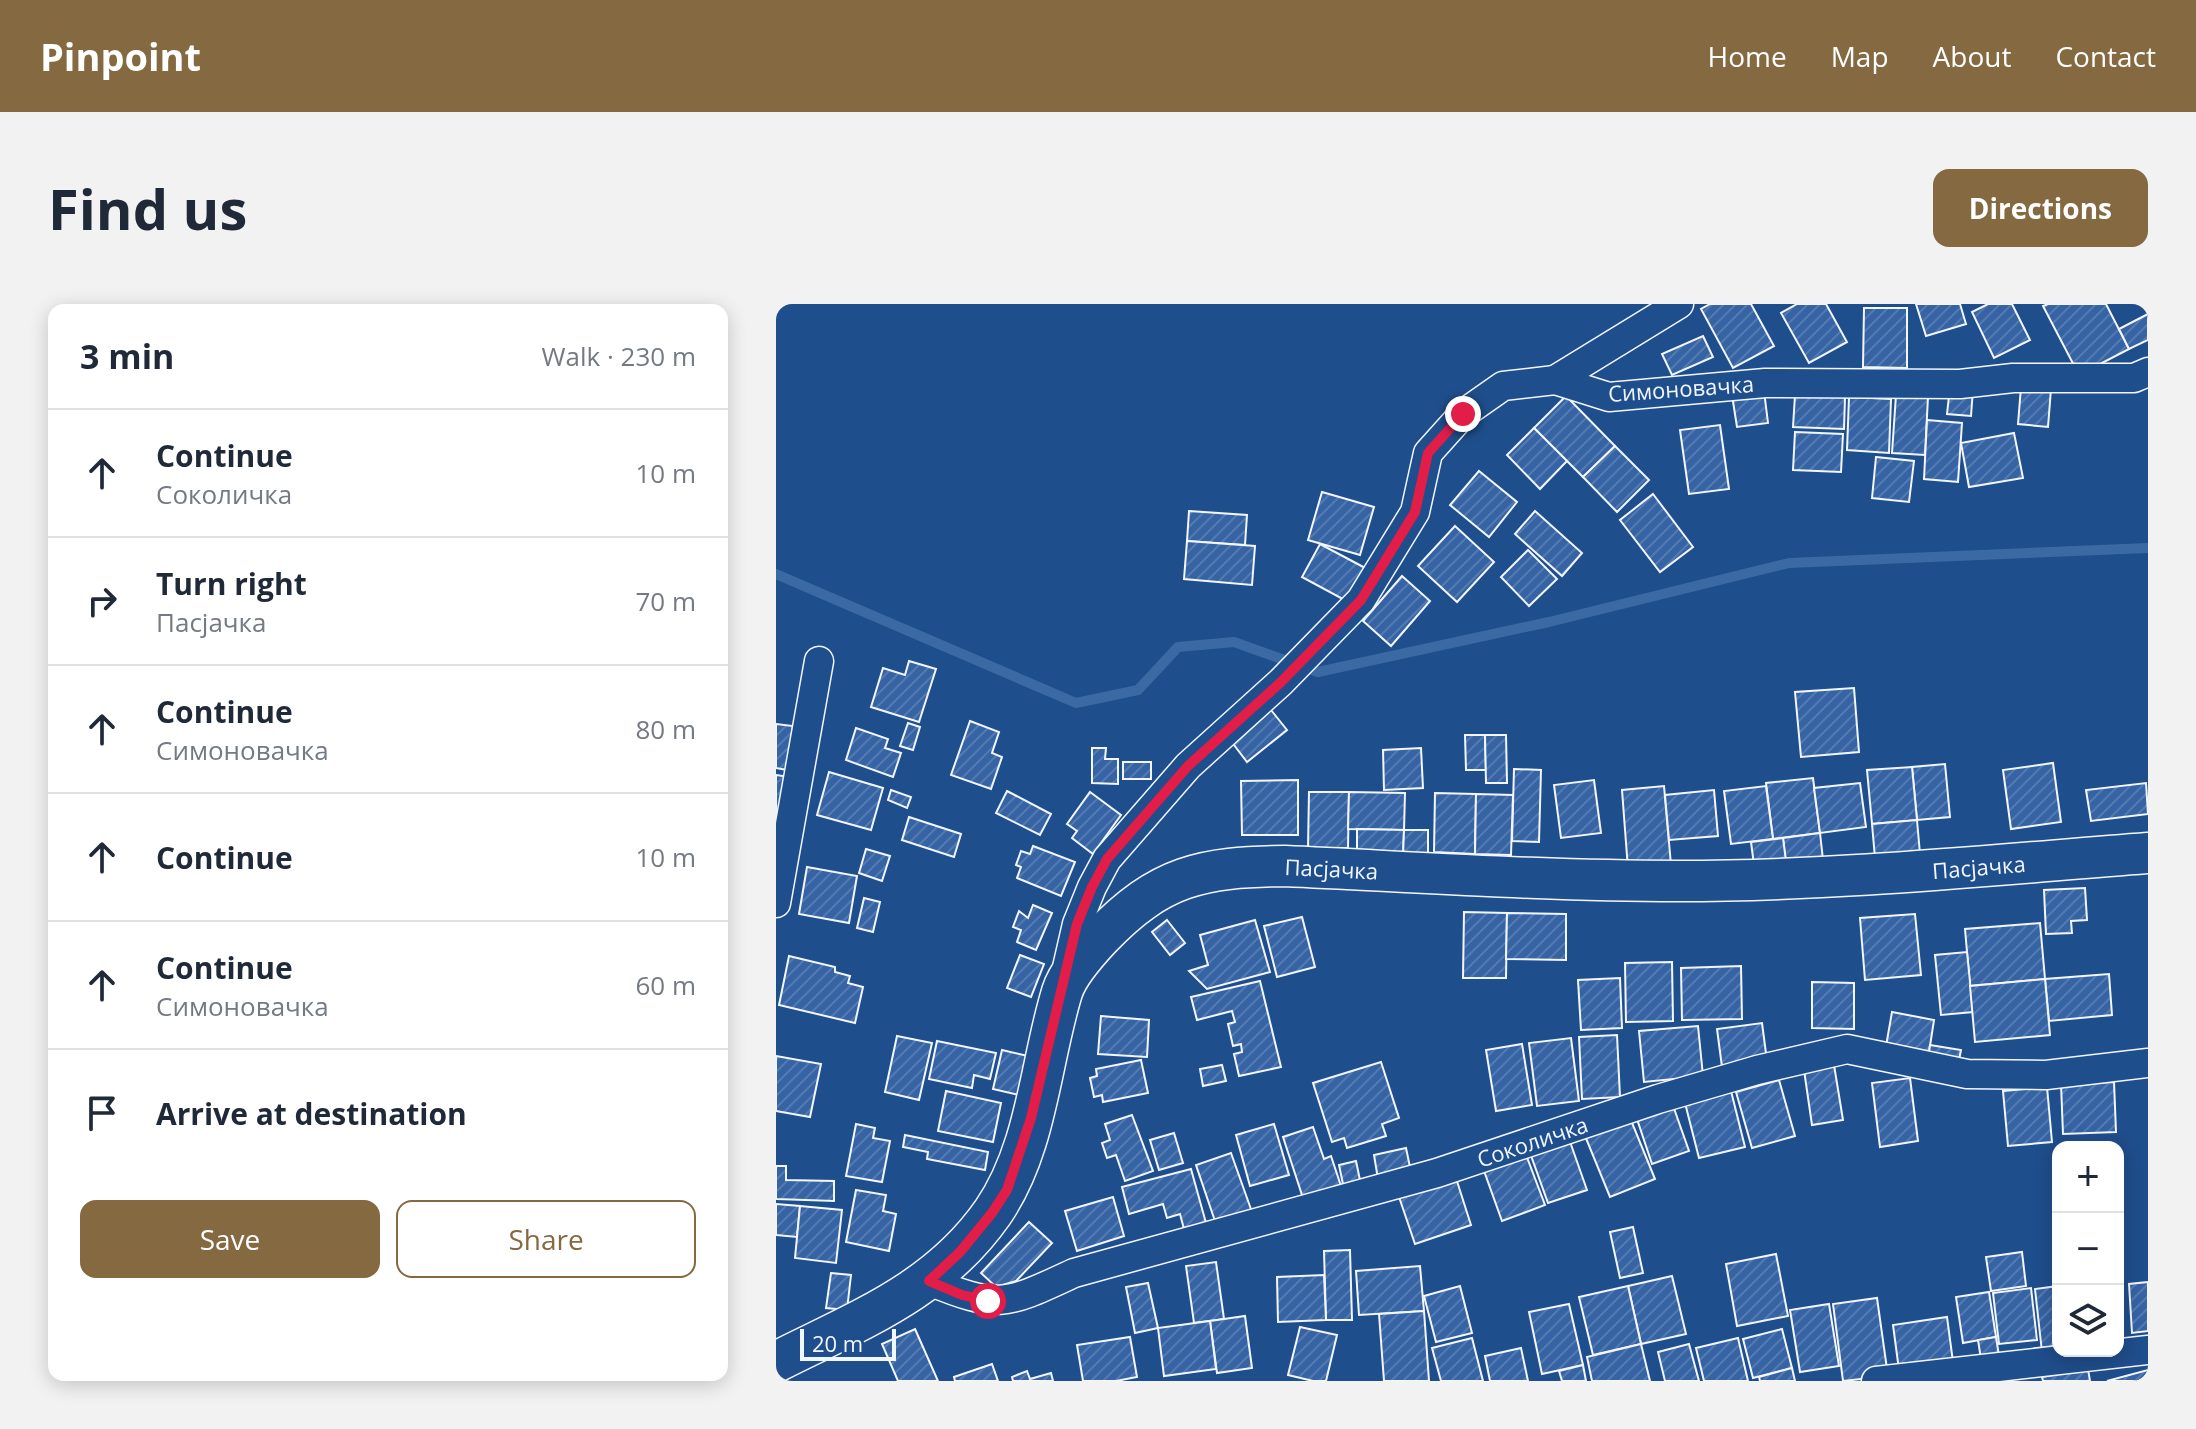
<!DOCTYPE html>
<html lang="en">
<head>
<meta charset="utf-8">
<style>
  :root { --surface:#fff; --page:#f2f2f3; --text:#1f2937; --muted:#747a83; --line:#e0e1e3; --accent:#846941 }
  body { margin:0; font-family:"Open Sans",sans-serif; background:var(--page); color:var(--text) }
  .controls { position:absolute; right:24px; bottom:24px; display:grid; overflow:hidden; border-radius:16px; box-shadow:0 4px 20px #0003 }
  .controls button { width:72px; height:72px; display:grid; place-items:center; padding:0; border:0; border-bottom:2px solid var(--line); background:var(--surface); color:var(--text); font:40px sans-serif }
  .scale { position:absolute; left:24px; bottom:20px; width:96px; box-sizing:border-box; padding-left:8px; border:4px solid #f2f6ff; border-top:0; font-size:22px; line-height:28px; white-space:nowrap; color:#f2f6ff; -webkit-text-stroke:6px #1f4e8c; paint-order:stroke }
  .stop { position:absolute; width:24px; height:24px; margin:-18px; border:6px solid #e11d48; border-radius:50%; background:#fff }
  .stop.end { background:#e11d48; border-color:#fff; box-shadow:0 2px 8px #0008 }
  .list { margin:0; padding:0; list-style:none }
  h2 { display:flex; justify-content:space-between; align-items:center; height:104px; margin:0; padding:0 32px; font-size:34px }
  h2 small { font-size:26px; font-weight:400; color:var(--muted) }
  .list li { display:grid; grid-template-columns:52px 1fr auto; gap:24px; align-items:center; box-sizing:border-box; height:128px; padding:0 32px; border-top:2px solid var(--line) }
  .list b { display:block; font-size:30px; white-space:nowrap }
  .list p { margin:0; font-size:26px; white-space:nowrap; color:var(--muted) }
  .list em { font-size:26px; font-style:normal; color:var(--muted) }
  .actions { display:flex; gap:16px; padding:24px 32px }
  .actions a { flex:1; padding:18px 0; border:2px solid var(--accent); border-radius:16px; text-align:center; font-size:28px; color:var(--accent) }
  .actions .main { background:var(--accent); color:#fff }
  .icon { flex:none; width:44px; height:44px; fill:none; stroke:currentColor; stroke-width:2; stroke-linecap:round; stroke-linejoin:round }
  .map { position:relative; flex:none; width:1372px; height:1077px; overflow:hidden; border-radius:16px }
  header { display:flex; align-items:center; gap:48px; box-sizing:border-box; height:112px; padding:0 40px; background:var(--accent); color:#fff }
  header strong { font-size:38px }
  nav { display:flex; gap:44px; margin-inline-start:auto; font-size:28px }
  .intro { display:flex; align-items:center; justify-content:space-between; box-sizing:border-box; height:192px; padding:0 48px }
  h1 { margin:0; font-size:56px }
  .button { padding:20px 36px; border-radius:16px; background:var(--accent); color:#fff; font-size:28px; font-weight:700 }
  main { display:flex; gap:48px; padding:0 48px }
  aside { flex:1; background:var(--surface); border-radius:16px; box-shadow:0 4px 20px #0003 }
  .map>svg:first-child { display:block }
</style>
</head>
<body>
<header>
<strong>Pinpoint</strong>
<nav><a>Home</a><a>Map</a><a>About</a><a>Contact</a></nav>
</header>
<div class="intro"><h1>Find us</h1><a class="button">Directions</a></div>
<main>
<aside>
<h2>3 min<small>Walk · 230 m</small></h2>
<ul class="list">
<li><svg class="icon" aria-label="ahead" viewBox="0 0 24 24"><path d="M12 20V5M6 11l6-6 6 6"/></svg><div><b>Continue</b><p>Соколичка</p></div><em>10 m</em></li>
<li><svg class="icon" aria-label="right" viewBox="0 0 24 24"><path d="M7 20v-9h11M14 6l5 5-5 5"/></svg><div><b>Turn right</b><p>Пасјачка</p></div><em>70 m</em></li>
<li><svg class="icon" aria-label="ahead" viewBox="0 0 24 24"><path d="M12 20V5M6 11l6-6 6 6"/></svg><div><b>Continue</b><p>Симоновачка</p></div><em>80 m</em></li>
<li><svg class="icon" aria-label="ahead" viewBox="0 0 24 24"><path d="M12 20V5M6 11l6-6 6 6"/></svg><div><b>Continue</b></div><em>10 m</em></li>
<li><svg class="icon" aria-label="ahead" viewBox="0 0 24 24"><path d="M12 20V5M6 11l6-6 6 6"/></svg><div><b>Continue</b><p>Симоновачка</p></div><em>60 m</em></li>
<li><svg class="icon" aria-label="arrive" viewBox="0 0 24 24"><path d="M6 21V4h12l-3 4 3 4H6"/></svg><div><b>Arrive at destination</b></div></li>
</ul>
<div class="actions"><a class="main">Save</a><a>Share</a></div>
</aside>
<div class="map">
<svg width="1372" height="1077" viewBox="0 0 1372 1077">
  <defs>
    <pattern id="building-hatch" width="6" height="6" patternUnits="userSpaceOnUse" patternTransform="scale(2)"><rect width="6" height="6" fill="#3563a3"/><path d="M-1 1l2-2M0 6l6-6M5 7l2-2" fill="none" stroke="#537ab1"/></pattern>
  </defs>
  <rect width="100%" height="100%" fill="#1f4e8c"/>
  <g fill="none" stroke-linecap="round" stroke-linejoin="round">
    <!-- stream -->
    <polyline stroke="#3b69a3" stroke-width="10" points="0,270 300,399 362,386 402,343 458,338 542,368 773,318 1013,259 1372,244"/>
  </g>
  <!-- building -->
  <g fill="url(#building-hatch)" stroke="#f2f6ff" stroke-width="2">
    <polygon points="934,0 975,0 998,42 957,64 925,5"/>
    <polygon points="1021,0 1050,0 1071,38 1033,59 1005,9"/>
    <polygon points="1140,0 1184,0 1190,20 1150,32"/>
    <polygon points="1212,0 1236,0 1254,36 1218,54 1196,8"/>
    <polygon points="1272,0 1330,0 1353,45 1303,71 1267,2"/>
    <polygon points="1088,4 1131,4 1131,64 1087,63"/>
    <polygon points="1372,10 1372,36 1353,45 1343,25"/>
    <polygon points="927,32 937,53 896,71 886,50"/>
    <polygon points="1174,83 1197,85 1195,112 1171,110"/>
    <polygon points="1245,83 1275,85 1272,123 1242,120"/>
    <polygon points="988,87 992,119 961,123 956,91"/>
    <polygon points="1019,91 1069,93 1068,125 1017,123"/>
    <polygon points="1120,91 1152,93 1149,151 1116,149"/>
    <polygon points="790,92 839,142 807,173 758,124"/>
    <polygon points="1073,93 1115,95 1113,149 1071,146"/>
    <polygon points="1151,116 1186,119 1182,178 1148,175"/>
    <polygon points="944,121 953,185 913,190 904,126"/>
    <polygon points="758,124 791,157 764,185 731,151"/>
    <polygon points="1019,128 1067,130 1065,168 1017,166"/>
    <polygon points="1238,129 1247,174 1193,183 1185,139"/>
    <polygon points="839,142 873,176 841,208 807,173"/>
    <polygon points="1100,153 1138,157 1133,198 1096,194"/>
    <polygon points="703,167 741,198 713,233 674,201"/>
    <polygon points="546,188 598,203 584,251 532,236"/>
    <polygon points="877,190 917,243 884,268 844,216"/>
    <polygon points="413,207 471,211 469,241 411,237"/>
    <polygon points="759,207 806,249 786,272 739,230"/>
    <polygon points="679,222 718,258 681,298 642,262"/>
    <polygon points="411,237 479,242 476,281 408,275"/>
    <polygon points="544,240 593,266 574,299 526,273"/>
    <polygon points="752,246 781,275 753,302 725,273"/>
    <polygon points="626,272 654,297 615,342 587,317"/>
    <polygon points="133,357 160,365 143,418 95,403 107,364 129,371"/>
    <polygon points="1078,384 1083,448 1025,453 1019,388"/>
    <polygon points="495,406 511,426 471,458 455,437"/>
    <polygon points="194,417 223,428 216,449 226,453 215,485 175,471"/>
    <polygon points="132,419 144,423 137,446 124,442"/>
    <polygon points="0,420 17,422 11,466 0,464"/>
    <polygon points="80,424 112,435 109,444 125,449 117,473 70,456"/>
    <polygon points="689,431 709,431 710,466 690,466"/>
    <polygon points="709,431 730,431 731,479 710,479"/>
    <polygon points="316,444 330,444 329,455 342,455 342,480 316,479"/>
    <polygon points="645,444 647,484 608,486 607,446"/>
    <rect x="347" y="458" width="28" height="17"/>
    <polygon points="1277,459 1285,518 1235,525 1227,466"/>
    <polygon points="1169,460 1174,513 1141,516 1136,463"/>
    <polygon points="1136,463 1141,516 1096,520 1091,466"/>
    <polygon points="738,465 765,466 763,538 736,537"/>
    <polygon points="53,468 107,484 95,526 41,511"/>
    <polygon points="0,471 14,473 7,519 0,518"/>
    <polygon points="1037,474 1044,529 997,535 990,479"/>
    <polygon points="522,476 522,531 466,531 465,477"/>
    <polygon points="818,476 825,529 785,534 778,481"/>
    <polygon points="1084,479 1090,523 1044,529 1038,484"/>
    <polygon points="1370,479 1372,510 1315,517 1310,486"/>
    <polygon points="888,482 895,561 852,565 846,486"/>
    <polygon points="990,482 997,535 955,540 948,487"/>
    <polygon points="115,486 135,493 131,504 112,496"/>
    <polygon points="938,486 942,532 893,536 889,491"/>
    <polygon points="231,487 275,510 264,531 220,509"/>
    <polygon points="314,488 345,511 317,550 296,534 301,527 291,520"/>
    <polygon points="533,488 573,488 572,544 532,544"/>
    <polygon points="573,488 629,489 628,526 572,525"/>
    <polygon points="659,489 700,490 699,550 658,548"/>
    <polygon points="700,490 737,491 735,551 699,550"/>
    <polygon points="133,513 185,530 178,553 126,536"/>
    <polygon points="1141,516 1144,550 1099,554 1096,520"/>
    <polygon points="581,525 628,526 627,553 581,552"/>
    <polygon points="628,526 652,526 652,553 627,553"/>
    <polygon points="1044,529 1047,556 1010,561 1007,534"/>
    <polygon points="1007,534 1010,557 978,561 975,538"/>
    <polygon points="257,542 299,558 285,592 241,574 245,563 240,561 245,547 254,550"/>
    <polygon points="90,545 114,552 106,577 83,569"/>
    <polygon points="31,563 81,572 73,619 23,610"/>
    <polygon points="1309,584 1311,616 1295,617 1296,629 1270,630 1268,586"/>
    <polygon points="88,594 104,598 97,628 81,624"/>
    <polygon points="257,601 276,609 260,646 241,638 245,626 237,623 243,607 252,614"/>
    <polygon points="688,608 731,609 730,674 687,674"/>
    <polygon points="731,609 790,610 790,656 730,655"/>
    <polygon points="1139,610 1145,671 1089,676 1084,614"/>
    <polygon points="526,613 539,663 501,673 488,622"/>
    <polygon points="391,616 409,639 394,651 376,628"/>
    <polygon points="479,616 494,668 431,685 413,667 432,661 424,631"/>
    <polygon points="1264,619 1269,675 1194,682 1189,625"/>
    <polygon points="1191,648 1197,708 1165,711 1159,651"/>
    <polygon points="244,651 268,660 255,693 231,684"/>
    <polygon points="13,652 59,663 59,668 74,672 72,679 87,683 79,719 3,701"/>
    <polygon points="896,658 897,717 850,718 849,659"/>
    <polygon points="965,662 966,715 906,716 905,664"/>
    <polygon points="1333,670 1336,711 1273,717 1269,675"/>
    <polygon points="844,674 846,724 805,726 802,676"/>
    <polygon points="1269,675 1274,731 1199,738 1194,682"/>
    <polygon points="484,677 505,763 463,772 458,750 466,748 465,740 457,742 452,720 459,718 456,707 421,716 415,693"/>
    <polygon points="1036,678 1078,679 1078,725 1036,724"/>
    <polygon points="1116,708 1158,716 1152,755 1109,748"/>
    <polygon points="325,712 373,716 371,753 322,750"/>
    <polygon points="986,719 991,757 946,763 941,725"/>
    <polygon points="922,722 927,772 868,778 863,727"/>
    <polygon points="841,731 844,793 806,795 803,733"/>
    <polygon points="121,732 156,739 143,796 109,788"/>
    <polygon points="795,734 803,797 761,802 753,739"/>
    <polygon points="161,737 220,749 214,775 198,771 196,784 153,775"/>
    <polygon points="746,740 756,801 720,807 710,746"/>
    <polygon points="1154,741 1185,746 1182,761 1152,755"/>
    <polygon points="226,746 252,752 243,791 217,785"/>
    <polygon points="0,752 45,760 34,813 0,807"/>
    <polygon points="365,756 372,789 327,798 326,791 318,793 314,774 321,772 320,765"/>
    <polygon points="605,758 623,814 606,820 610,832 571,844 568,834 556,838 537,779"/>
    <polygon points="446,761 450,777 427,782 424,765"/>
    <polygon points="1058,761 1067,816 1036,821 1028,766"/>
    <polygon points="1134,774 1142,837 1104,843 1096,779"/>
    <polygon points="1003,776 1019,832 976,844 960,788"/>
    <polygon points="1338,778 1340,828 1287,830 1285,780"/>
    <polygon points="1271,783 1276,838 1232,842 1227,787"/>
    <polygon points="170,787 225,799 217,838 162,827"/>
    <polygon points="955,787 969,843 923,854 909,799"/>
    <polygon points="895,796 913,847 876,860 859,809"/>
    <polygon points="852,809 879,875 834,893 807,827"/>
    <polygon points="356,811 377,867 349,877 340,851 331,854 326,839 334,836 329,820"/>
    <polygon points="80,820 99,824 97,834 114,837 106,878 70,872"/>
    <polygon points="498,820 513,871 474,882 460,831"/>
    <polygon points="537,823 548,855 555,852 565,882 527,894 507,833"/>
    <polygon points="398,829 407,859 383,866 374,836"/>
    <polygon points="129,831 212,848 209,866 151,855 152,848 127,843"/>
    <polygon points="792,832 811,886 772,899 753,846"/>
    <polygon points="630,844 635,868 602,875 598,851"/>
    <polygon points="749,848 769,901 726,917 707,864"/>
    <polygon points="455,849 476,908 440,920 420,861"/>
    <polygon points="580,857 585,881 568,885 563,861"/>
    <polygon points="0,862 10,862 10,876 58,877 58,897 0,895"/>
    <polygon points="415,865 430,919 408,925 404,910 391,914 387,900 353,910 346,883"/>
    <polygon points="679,871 695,921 639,940 622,890"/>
    <polygon points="80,886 110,891 107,907 120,910 113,947 70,938"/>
    <polygon points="337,893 348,932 301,947 289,907"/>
    <polygon points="0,900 24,902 21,933 0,931"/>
    <polygon points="24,902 66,906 60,959 19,954"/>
    <polygon points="253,918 276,939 240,977 220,983 205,969"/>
    <polygon points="857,923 867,969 844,974 834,928"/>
    <polygon points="574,946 576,1016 550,1016 548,947"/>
    <polygon points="1246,948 1250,982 1215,987 1210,953"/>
    <polygon points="1000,950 1012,1012 961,1022 950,960"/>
    <polygon points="440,958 448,1015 418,1019 410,962"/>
    <polygon points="644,962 648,1007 583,1011 580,967"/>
    <polygon points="55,969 75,971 71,1006 50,1004"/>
    <polygon points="548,971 550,1016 502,1018 501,973"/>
    <polygon points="896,972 910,1030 865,1040 852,982"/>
    <polygon points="1372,978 1372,1027 1356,1029 1353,980"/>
    <polygon points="372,979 382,1024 359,1029 350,983"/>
    <polygon points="684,982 696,1029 660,1038 648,992"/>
    <polygon points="852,982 865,1040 817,1051 803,993"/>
    <polygon points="1282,982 1282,1047 1266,1048 1259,985"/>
    <polygon points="1255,984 1261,1036 1223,1040 1217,989"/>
    <polygon points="1213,988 1220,1033 1187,1039 1180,993"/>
    <polygon points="1101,994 1112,1072 1067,1077 1057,1000"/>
    <polygon points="793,1000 807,1061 766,1070 753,1008"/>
    <polygon points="1053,1000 1063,1062 1024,1068 1014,1006"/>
    <polygon points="648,1007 653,1077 608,1077 603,1010"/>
    <polygon points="469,1012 476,1064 441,1069 434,1017"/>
    <polygon points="1171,1013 1177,1058 1123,1066 1117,1021"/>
    <polygon points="434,1017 440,1065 388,1072 382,1024"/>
    <polygon points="524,1023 561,1031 550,1077 537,1077 512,1071"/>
    <polygon points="139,1025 162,1077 122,1077 106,1040"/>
    <polygon points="1006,1025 1016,1064 977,1074 967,1035"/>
    <polygon points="354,1033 361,1073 340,1077 307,1077 301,1041"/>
    <polygon points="1220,1033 1223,1052 1205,1055 1202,1036"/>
    <polygon points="696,1034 707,1077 665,1077 656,1044"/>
    <polygon points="962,1034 972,1077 928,1077 920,1044"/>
    <polygon points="865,1040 874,1077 816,1077 811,1053"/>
    <polygon points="913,1040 923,1077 889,1077 882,1048"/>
    <polygon points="745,1044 752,1077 714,1077 709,1052"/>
    <polygon points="216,1060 222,1077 179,1077 178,1073"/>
    <polygon points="807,1061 810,1077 786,1077 783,1067"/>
    <polygon points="1016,1064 1019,1077 984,1077 983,1073"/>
    <polygon points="1312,1065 1314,1077 1267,1077 1266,1073"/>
    <polygon points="1372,1066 1372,1077 1331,1077"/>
    <polygon points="251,1067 254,1075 275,1069 277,1077 237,1077 236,1073"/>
  </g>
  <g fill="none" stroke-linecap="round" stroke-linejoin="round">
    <!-- street casing -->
    <g stroke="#f2f6ff" stroke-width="31">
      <g id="street">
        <polyline points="779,76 903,0"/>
        <polyline points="0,599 43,357"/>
        <polyline points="290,668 301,620 316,583 331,555 412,462 505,378 585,296 639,208 652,149 687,110 727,82 779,76 833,93 989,79 1184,80 1237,74 1358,74 1372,68"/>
        <path id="s1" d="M153,977c70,29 78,23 145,-8l363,-100 221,-74 99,-29 90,-21 120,25 79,1 102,-12"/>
        <polyline points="1100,1077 1372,1046"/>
      </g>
    </g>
    <!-- secondary casing -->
    <g stroke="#f2f6ff" stroke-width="43">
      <g id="secondary">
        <path id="s2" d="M0,1058c83,-42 162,-71 217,-150 44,-64 47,-148 69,-220 6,-19 25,-40 38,-54 60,-63 102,-71 185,-72 131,6 262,15 393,15 157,0 314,-16 470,-28"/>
      </g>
    </g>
    <!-- street -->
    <use href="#street" stroke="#1f4e8c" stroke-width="28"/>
    <!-- secondary -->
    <use href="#secondary" stroke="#1f4e8c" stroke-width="40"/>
  </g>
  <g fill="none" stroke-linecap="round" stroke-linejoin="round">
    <!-- route -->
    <polyline stroke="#e11d48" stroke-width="10" points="212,997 186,991 153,977 184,948 216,909 231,886 255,814 301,620 316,583 331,555 412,462 505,378 585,296 639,208 652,149 687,110"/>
  </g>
  <g text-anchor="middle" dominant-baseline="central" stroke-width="6" stroke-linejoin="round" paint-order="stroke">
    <!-- street labels -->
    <g font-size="22" fill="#f2f6ff" stroke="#1f4e8c">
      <text transform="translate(905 84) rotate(-4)">Симоновачка</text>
      <text stroke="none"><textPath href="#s2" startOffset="1466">Пасјачка</textPath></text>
      <text stroke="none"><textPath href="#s2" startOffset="818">Пасјачка</textPath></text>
      <text stroke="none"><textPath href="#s1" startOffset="630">Соколичка</textPath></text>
    </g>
  </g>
</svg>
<div class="controls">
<button>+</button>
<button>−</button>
<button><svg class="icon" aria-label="layers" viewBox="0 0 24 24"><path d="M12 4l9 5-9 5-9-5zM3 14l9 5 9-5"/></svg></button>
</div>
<div class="scale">20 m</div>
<div class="stop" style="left:212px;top:997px"></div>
<div class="stop end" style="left:687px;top:110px"></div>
</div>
</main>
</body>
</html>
